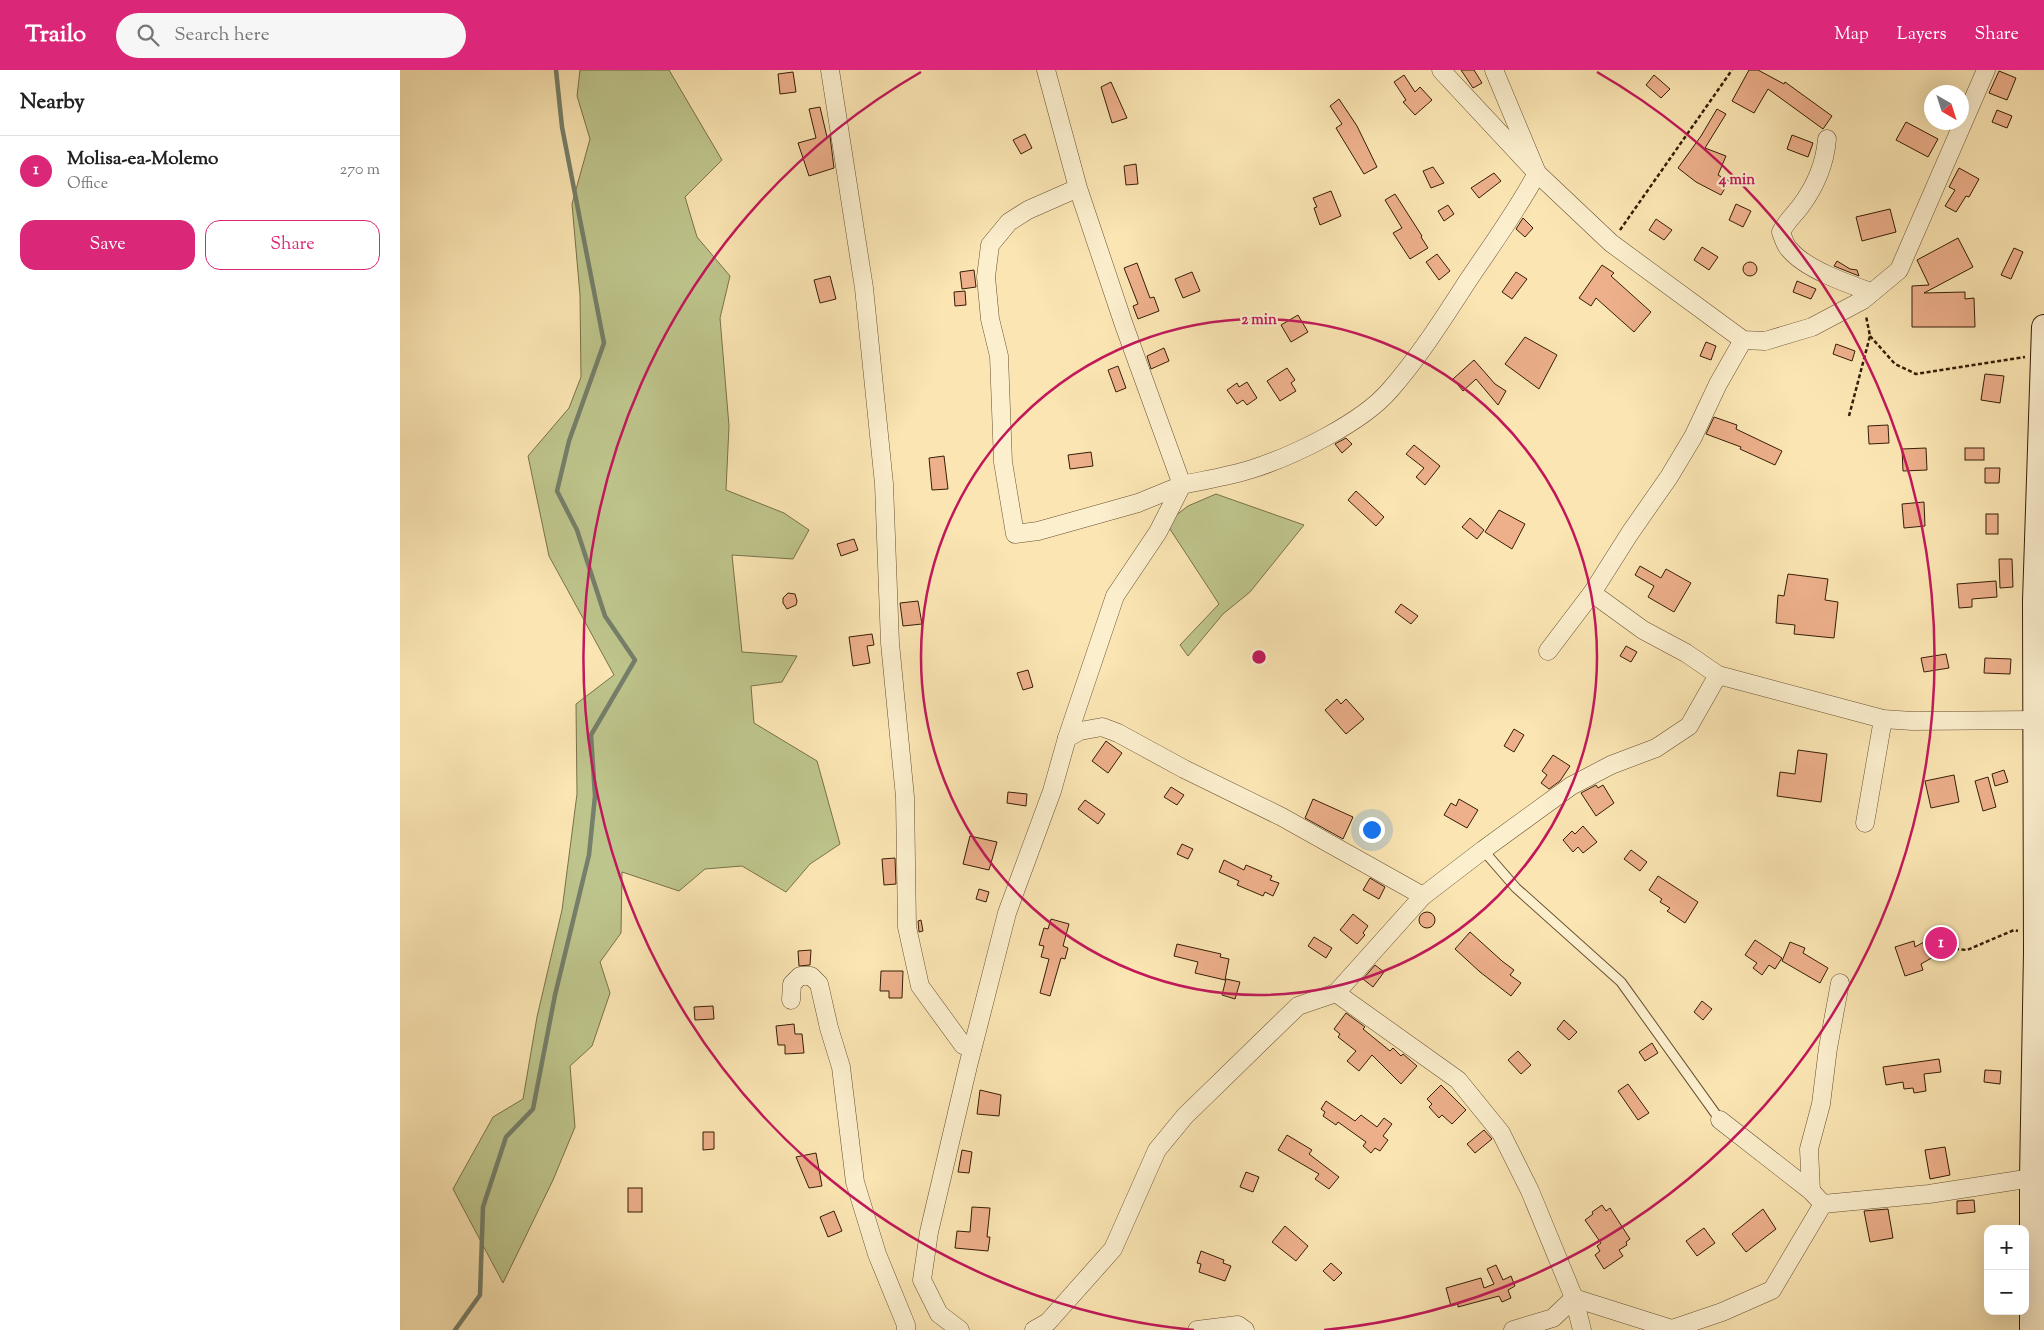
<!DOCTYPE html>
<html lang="en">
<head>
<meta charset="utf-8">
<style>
  :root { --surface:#fff; --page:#f6f6f6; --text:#222; --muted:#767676; --line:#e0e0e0; --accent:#db2777 }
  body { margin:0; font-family:"Sorts Mill Goudy",serif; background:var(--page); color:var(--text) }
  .controls { position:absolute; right:15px; bottom:15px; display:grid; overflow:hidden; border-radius:10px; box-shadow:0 5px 20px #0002 }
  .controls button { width:45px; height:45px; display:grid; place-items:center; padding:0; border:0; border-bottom:1px solid var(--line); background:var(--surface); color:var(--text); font:25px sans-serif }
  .compass { position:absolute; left:1524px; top:15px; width:45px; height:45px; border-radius:50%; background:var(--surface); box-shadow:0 5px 20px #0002; rotate:141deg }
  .you { position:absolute; left:971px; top:759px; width:18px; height:18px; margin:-12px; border:4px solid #fff; border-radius:50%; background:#1a73e8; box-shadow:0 0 0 8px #1a73e833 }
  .badge { display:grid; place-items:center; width:32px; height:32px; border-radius:50%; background:var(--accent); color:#fff; font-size:16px; font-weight:700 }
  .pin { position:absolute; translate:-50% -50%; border:2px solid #fff; box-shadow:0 1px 5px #0006 }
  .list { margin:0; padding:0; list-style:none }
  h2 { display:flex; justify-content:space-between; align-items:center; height:65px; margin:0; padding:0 20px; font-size:21px }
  h2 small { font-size:16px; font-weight:400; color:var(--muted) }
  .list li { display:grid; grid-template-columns:32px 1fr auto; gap:15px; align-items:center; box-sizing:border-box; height:70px; padding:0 20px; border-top:1px solid var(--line) }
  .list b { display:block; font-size:19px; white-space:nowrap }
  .list p { margin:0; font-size:16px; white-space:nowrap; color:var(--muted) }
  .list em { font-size:16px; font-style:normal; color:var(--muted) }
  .actions { display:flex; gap:10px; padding:15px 20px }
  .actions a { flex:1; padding:11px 0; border:1px solid var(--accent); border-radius:15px; text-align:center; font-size:18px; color:var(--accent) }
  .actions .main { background:var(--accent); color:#fff }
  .icon { flex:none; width:28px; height:28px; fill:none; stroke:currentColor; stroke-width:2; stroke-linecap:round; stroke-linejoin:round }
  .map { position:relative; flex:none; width:1644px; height:1260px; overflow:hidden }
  header { display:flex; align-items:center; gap:30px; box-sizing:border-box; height:70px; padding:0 25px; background:var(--accent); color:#fff }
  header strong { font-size:24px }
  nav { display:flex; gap:28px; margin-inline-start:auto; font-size:18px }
  .search { width:350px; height:45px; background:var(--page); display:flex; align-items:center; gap:12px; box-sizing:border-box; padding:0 18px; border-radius:28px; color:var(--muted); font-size:19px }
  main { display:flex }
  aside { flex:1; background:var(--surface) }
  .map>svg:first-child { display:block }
</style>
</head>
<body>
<header>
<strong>Trailo</strong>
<div class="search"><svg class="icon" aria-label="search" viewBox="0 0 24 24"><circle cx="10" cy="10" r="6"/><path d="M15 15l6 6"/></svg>Search here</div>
<nav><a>Map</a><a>Layers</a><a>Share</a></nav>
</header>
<main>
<aside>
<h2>Nearby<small></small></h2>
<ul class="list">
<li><span class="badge">1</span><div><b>Molisa-ea-Molemo</b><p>Office</p></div><em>270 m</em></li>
</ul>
<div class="actions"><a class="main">Save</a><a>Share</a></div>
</aside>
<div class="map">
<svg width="1644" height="1260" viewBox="0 0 1644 1260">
  <rect width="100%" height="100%" fill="#fbe6b3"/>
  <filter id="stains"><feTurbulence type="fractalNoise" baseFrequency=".004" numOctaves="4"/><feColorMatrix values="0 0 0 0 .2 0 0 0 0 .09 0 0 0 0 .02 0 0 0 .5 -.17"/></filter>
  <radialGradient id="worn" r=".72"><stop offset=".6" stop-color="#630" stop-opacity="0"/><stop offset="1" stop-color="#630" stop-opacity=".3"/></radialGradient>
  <!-- green -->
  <g fill="#bec58c" stroke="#7a7149">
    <polygon points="180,0 269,0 322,90 285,127 297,167 330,206 320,248 329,356 326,420 384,443 409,460 393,489 332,485 342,582 397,586 382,612 351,616 354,653 417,691 440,774 410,794 386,822 342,796 305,799 279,821 222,802 221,863 200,892 210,923 192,976 170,996 175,1057 153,1110 103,1213 53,1119 93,1047 123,1029 137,947 162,840 177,724 176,634 214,605 149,486 128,386 169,338 181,307 180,225 172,134 190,69 177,26"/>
    <polygon points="816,424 904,455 850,522 823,544 788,586 780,575 819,534 766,453 788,436"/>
  </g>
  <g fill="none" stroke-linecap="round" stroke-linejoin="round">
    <!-- stream -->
    <polyline stroke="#757f6a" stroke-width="4.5" points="55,1260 80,1225 83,1137 106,1067 133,1039 155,925 189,785 195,726 191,665 235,590 205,546 177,460 157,421 169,371 204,273 162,57 156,0"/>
  </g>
  <!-- building -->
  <g fill="#edb08b" stroke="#361d06">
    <polygon points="1061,0 1074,0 1082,13 1073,18"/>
    <polygon points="1349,0 1358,0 1384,14 1385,12 1432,46 1423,59 1368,19 1354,43 1332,31"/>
    <polygon points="1599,1 1616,8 1607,30 1589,23"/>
    <polygon points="393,2 396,22 380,24 378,4"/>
    <polygon points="1004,5 1015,22 1020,17 1032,30 1015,45 1003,32 1006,30 994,12"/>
    <polygon points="1254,5 1270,19 1261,28 1246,15"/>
    <polygon points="711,12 727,48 712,53 701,17"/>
    <polygon points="939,29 957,56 977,97 964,104 936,58 942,54 930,36"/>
    <polygon points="420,37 427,67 430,66 434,98 409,106 398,73 416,68 409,39"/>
    <polygon points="1317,39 1326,44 1305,78 1326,86 1318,105 1329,111 1321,125 1296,112 1278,98 1301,66"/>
    <polygon points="1597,40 1612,46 1607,58 1592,52"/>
    <polygon points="1506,52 1538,69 1528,87 1496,70"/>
    <polygon points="625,64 632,78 621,84 613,70"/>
    <polygon points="1392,65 1413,73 1408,87 1387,79"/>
    <polygon points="736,94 738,114 726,115 724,96"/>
    <polygon points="1033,97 1044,113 1031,118 1023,101"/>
    <polygon points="1559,98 1579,109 1569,127 1566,126 1556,142 1545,136 1555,120 1549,117"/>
    <polygon points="1094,103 1101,111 1079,128 1071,118"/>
    <polygon points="931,121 941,146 920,155 914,138 917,137 913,128"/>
    <polygon points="995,124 1022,166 1021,167 1028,178 1010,189 993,163 1002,158 985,130"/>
    <polygon points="1336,134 1351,141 1343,157 1329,150"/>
    <polygon points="1048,135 1054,144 1044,151 1038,141"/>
    <polygon points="1490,139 1496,162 1462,171 1456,147"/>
    <polygon points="1123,148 1133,158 1125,167 1116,159"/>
    <polygon points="1256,149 1272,160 1264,170 1249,160"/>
    <polygon points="1558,168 1573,197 1524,223 1565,222 1565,229 1574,228 1575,257 1512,257 1512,216 1529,215 1517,190"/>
    <polygon points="1302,177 1318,187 1309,200 1294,190"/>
    <polygon points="1614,178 1623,182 1611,209 1601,205"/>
    <polygon points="1037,184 1050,201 1039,210 1026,192"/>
    <polygon points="1437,191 1450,199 1457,200 1459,206 1434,196"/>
    <circle cx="1350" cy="199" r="7"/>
    <polygon points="737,193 750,228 754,227 759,241 738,249 733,236 738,234 724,198"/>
    <polygon points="1202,195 1214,203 1211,206 1251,242 1234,262 1196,228 1191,236 1179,228"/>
    <polygon points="574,200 576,217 562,219 560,202"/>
    <polygon points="792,202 800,221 783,228 775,209"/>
    <polygon points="1116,202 1127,209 1112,229 1102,222"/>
    <polygon points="430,206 436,229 420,233 414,210"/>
    <polygon points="1397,211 1416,219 1411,229 1393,222"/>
    <polygon points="565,221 566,235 555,236 554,222"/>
    <polygon points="898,245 908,262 891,272 881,255"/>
    <polygon points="1125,267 1157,285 1139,319 1105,294"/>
    <polygon points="1306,272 1316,276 1311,290 1300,286"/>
    <polygon points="1436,274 1455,281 1452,291 1433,284"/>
    <polygon points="764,278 769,291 751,299 747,286"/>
    <polygon points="1074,290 1095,314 1106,321 1098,335 1076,309 1063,321 1053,309"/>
    <polygon points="718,296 726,318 716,322 708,300"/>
    <polygon points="887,298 895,310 891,313 896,321 880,331 867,311"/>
    <polygon points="1585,304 1604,306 1600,333 1581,330"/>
    <polygon points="847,312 857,328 847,335 843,330 837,334 827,320 837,313 839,317"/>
    <polygon points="1314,347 1337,355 1336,359 1382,381 1375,395 1340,379 1341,377 1306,364"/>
    <polygon points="1488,355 1489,373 1469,374 1468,356"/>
    <polygon points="946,368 952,374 942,383 935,374"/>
    <polygon points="1014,375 1040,396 1025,415 1016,407 1024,398 1006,384"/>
    <polygon points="1526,378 1527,400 1503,401 1502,379"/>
    <rect x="1565" y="378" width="19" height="12"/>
    <polygon points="691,382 693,396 670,399 668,385"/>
    <polygon points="544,386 548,419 532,420 529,388"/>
    <polygon points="1585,398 1600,398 1599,413 1585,413"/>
    <polygon points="956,421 984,447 976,456 948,430"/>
    <polygon points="1524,432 1525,456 1504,458 1502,434"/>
    <polygon points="1099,440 1125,454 1112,479 1085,462"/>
    <rect x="1586" y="444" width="12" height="20"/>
    <polygon points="1070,448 1084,460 1077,469 1062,457"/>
    <polygon points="454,469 458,480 441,486 437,474"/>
    <polygon points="1599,489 1612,489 1613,517 1600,518"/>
    <polygon points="1240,496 1261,508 1266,499 1291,513 1274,542 1248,527 1254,516 1235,505"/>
    <polygon points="1388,504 1428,509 1425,530 1438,532 1434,568 1394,564 1395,555 1376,553 1378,525 1384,526"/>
    <polygon points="1596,511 1597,527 1572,529 1572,537 1559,538 1557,514"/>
    <polygon points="388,523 395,524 397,531 396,535 387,539 383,533 383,528"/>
    <polygon points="518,531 522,554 503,556 500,533"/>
    <polygon points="1001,534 1018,546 1011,554 995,542"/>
    <polygon points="472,564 474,575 467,576 470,593 453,596 449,567"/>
    <polygon points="1226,576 1237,582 1231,592 1220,586"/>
    <polygon points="1546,584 1549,598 1524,602 1521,588"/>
    <polygon points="1585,588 1611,589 1610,604 1584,603"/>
    <polygon points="628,600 633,617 623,620 617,603"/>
    <polygon points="937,629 941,634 946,629 964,649 946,664 925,640"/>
    <polygon points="1114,659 1124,665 1114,682 1104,676"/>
    <polygon points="706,671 722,683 708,703 692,691"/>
    <polygon points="1398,680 1427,684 1421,732 1377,726 1380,702 1395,704"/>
    <polygon points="1153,685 1170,696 1160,711 1149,719 1141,713 1147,705 1142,701"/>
    <polygon points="1604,700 1608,712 1595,716 1592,704"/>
    <polygon points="1554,705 1559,732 1531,738 1525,711"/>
    <polygon points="1588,707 1596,737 1583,741 1575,711"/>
    <polygon points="1196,715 1198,718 1203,715 1214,733 1196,746 1181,723"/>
    <polygon points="771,717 784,725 777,735 764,727"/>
    <polygon points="608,722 627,724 626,736 607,733"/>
    <polygon points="913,729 953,747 943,769 905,748"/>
    <polygon points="1059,729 1078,740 1067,758 1044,745 1051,733 1056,736"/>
    <polygon points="685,730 705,744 698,754 678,739"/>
    <polygon points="1183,756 1197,772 1183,783 1178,777 1173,782 1163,770 1172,761 1175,764"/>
    <polygon points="570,766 597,772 589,800 563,794"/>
    <polygon points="782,774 793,779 788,789 777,784"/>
    <polygon points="1231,780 1247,792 1240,801 1224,789"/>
    <polygon points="495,788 496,814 484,815 482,789"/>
    <polygon points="824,790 844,800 846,795 872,806 870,810 879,813 873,826 865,822 863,826 837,815 839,811 819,802"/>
    <polygon points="1258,806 1298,832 1285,853 1267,841 1270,838 1260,832 1262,829 1249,820"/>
    <polygon points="970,808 985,817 979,829 963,820"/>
    <polygon points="579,819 589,822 586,832 576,829"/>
    <circle cx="1027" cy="850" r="8"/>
    <polygon points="953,844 968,856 963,863 965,865 957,874 940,860"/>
    <polygon points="651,849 669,854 663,876 668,878 665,889 661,888 650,926 640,923 649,889 641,887 644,876 639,875 644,858 648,859"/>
    <polygon points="521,850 523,861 519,862 518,851"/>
    <polygon points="1547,859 1556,874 1521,894 1523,900 1505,906 1495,877 1514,871 1515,877"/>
    <polygon points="1070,862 1102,891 1114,900 1110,905 1121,913 1111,926 1080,902 1055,879"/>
    <polygon points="914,867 932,878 926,888 908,876"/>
    <polygon points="1355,870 1382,888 1375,899 1369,895 1362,905 1353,898 1357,893 1345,885"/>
    <polygon points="1390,872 1405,878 1403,883 1428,898 1420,913 1382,891"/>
    <polygon points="777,874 821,884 820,887 829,889 825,910 795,903 798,892 774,886"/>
    <polygon points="411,880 410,895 399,896 398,881"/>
    <polygon points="975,895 984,902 973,917 963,909"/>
    <polygon points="481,901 503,901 502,928 489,928 489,921 480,921"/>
    <polygon points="826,909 840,912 835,929 822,925"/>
    <polygon points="1302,931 1312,939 1303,950 1294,942"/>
    <polygon points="313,936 314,949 295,950 294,937"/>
    <polygon points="946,943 965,957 963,959 990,981 993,978 1001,986 1003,984 1017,996 1001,1014 972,985 959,1001 947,991 956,981 938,967 940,964 934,959"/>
    <polygon points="1164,950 1177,962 1169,970 1157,959"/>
    <polygon points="394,954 395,964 402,964 404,983 385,984 385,975 378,975 376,956"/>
    <polygon points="1252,973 1258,983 1245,991 1239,982"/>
    <polygon points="1118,981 1131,995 1121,1004 1108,990"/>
    <polygon points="1539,989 1541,1002 1524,1004 1526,1021 1514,1023 1513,1018 1504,1019 1503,1012 1486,1015 1483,997"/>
    <polygon points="1585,1000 1601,1001 1600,1014 1584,1012"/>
    <polygon points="1228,1014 1249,1043 1238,1050 1218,1021"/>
    <polygon points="1041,1015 1066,1040 1052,1054 1042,1045 1039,1048 1029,1037 1032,1034 1027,1029"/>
    <polygon points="580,1020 601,1025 599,1046 577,1044"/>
    <polygon points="926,1031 955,1051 961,1045 977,1057 984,1048 992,1054 983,1066 988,1070 980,1081 975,1078 971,1083 963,1076 966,1072 938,1052 936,1055 923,1046 925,1042 921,1039"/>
    <polygon points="1084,1060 1092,1069 1075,1083 1067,1074"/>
    <polygon points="303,1062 314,1062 314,1079 303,1080"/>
    <polygon points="887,1065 912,1080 909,1084 939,1107 929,1119 915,1109 919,1104 878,1080"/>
    <polygon points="1545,1077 1550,1105 1530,1109 1525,1080"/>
    <polygon points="562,1080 572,1082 569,1103 558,1102"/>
    <polygon points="416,1083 422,1116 409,1118 396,1087"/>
    <polygon points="846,1102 859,1107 853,1122 840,1117"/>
    <rect x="228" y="1118" width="14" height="24"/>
    <polygon points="1574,1130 1575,1142 1557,1144 1557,1131"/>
    <polygon points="1202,1135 1206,1141 1210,1138 1230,1169 1226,1172 1227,1175 1219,1180 1223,1186 1204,1199 1195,1185 1200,1181 1197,1176 1201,1173 1185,1150 1193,1144 1192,1142"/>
    <polygon points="572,1137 590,1138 587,1167 590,1167 588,1181 555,1178 557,1161 570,1162"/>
    <polygon points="1363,1139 1376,1159 1346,1182 1332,1164"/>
    <polygon points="1488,1139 1493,1168 1470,1172 1464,1141"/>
    <polygon points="434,1141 442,1161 428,1167 420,1147"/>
    <polygon points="885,1156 908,1176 896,1191 872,1172"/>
    <polygon points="1304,1158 1315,1173 1297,1186 1286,1171"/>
    <polygon points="801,1181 824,1190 823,1193 831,1196 825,1211 799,1202 801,1194 797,1193"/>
    <polygon points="931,1193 942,1203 934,1211 923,1201"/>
    <polygon points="1096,1195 1103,1210 1111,1206 1115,1216 1108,1220 1111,1228 1102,1232 1099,1226 1058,1237 1058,1234 1051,1236 1046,1218 1081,1208 1084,1218 1094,1214 1087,1199"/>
  </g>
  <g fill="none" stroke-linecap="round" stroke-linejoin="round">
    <!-- lane casing -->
    <g stroke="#674f31" stroke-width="11">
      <polyline id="lane" points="1083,780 1116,818 1221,912 1320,1050"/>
    </g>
    <!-- street casing -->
    <g stroke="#674f31" stroke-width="19">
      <g id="street">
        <polyline points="430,0 464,218 484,414 490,573 505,727 507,857 520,916 563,975 572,979"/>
        <polyline points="646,0 678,118 724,255 782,415 738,433 638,461 615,464 603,392 599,286 590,249 586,207 590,175 609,152 628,140 678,118"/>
        <polyline points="1041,0 1137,103 1211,173 1343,270 1365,271 1412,257 1463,230 1499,200 1586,0"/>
        <path d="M1427,69c-2,25 -12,48 -27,68 -7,9 -14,15 -19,25 2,6 4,13 8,17 16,20 59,35 82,43"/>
        <polyline points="1192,523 1243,560 1286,583 1318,605 1483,649 1512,651 1636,650"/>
        <polyline points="1148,581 1192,523 1230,463 1269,407 1293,367 1318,314 1343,270"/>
        <polyline points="667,668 680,661 702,657 718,663 784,699 882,747 1023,826"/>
        <polyline points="1465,753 1483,649"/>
        <polyline points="936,923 1023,826 1083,780 1171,716 1211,695 1256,678 1289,656 1318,605"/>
        <polyline points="391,930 392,914 400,906 411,906 419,914 429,958 441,997 455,1112 477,1184 506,1255 506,1260"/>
        <polyline points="1320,1050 1411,1121 1423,1134 1529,1124 1632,1108"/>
        <polyline points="1411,1121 1409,1079 1421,1034 1428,978 1440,913"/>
        <path d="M560,1260l-21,-16 -17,-34 7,-48 39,-166 39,-153 45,-122 15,-53 48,-142 43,-64 24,-47c23,-5 48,-9 70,-16 41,-13 110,-46 138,-79 29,-33 53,-71 77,-108 24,-36 50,-71 70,-109l-43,-103"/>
        <polyline points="634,1260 648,1252 713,1179 757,1080 785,1046 898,936 936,923 1058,1010 1101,1063 1130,1121 1174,1228 1182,1260"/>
        <polyline points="797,1260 838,1255 845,1260"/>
        <polyline points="1113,1260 1153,1248 1174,1228 1272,1259 1322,1242 1372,1220 1423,1134"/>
      </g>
    </g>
    <!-- secondary casing -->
    <g stroke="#361d06" stroke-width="26">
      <polyline id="secondary" points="1632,1260 1632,1108 1636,882 1635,531 1644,257"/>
    </g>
    <!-- path -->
    <g stroke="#361d06" stroke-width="2.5" stroke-dasharray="4 2.5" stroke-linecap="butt">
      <polyline points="1220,160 1332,0"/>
      <polyline points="1470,266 1495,294 1516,304 1625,287"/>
      <polyline points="1449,346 1470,266 1466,246"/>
      <polyline points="1555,879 1567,880 1614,860 1618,861"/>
    </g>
    <!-- lane -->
    <use href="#lane" stroke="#fcefce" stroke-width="9"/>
    <!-- street -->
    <use href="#street" stroke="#fcefce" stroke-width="18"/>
    <!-- secondary -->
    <use href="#secondary" stroke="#fcefce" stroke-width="24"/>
  </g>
  <!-- distance rings -->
  <g fill="none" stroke="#c2185b" stroke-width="2.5">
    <circle cx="859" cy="587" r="338"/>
    <path d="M794 1260A676 676 0 0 1 521 2M1197 2A676 676 0 0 1 924 1260"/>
  </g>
  <circle cx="859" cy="587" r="8" fill="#c2185b" stroke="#fcefce" stroke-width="2.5"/>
  <g font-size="15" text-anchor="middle" font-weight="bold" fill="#c2185b" stroke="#fcefce" stroke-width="4.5" stroke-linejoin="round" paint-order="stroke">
    <text x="1337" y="114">4 min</text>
    <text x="859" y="254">2 min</text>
  </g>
  <rect width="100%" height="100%" filter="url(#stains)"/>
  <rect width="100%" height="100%" fill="url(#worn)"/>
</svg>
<div class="controls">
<button>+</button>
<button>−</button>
</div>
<svg class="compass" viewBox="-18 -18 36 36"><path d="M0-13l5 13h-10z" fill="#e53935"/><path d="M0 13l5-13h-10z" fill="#767676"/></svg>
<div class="you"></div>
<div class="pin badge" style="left:1541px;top:873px">1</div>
</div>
</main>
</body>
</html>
